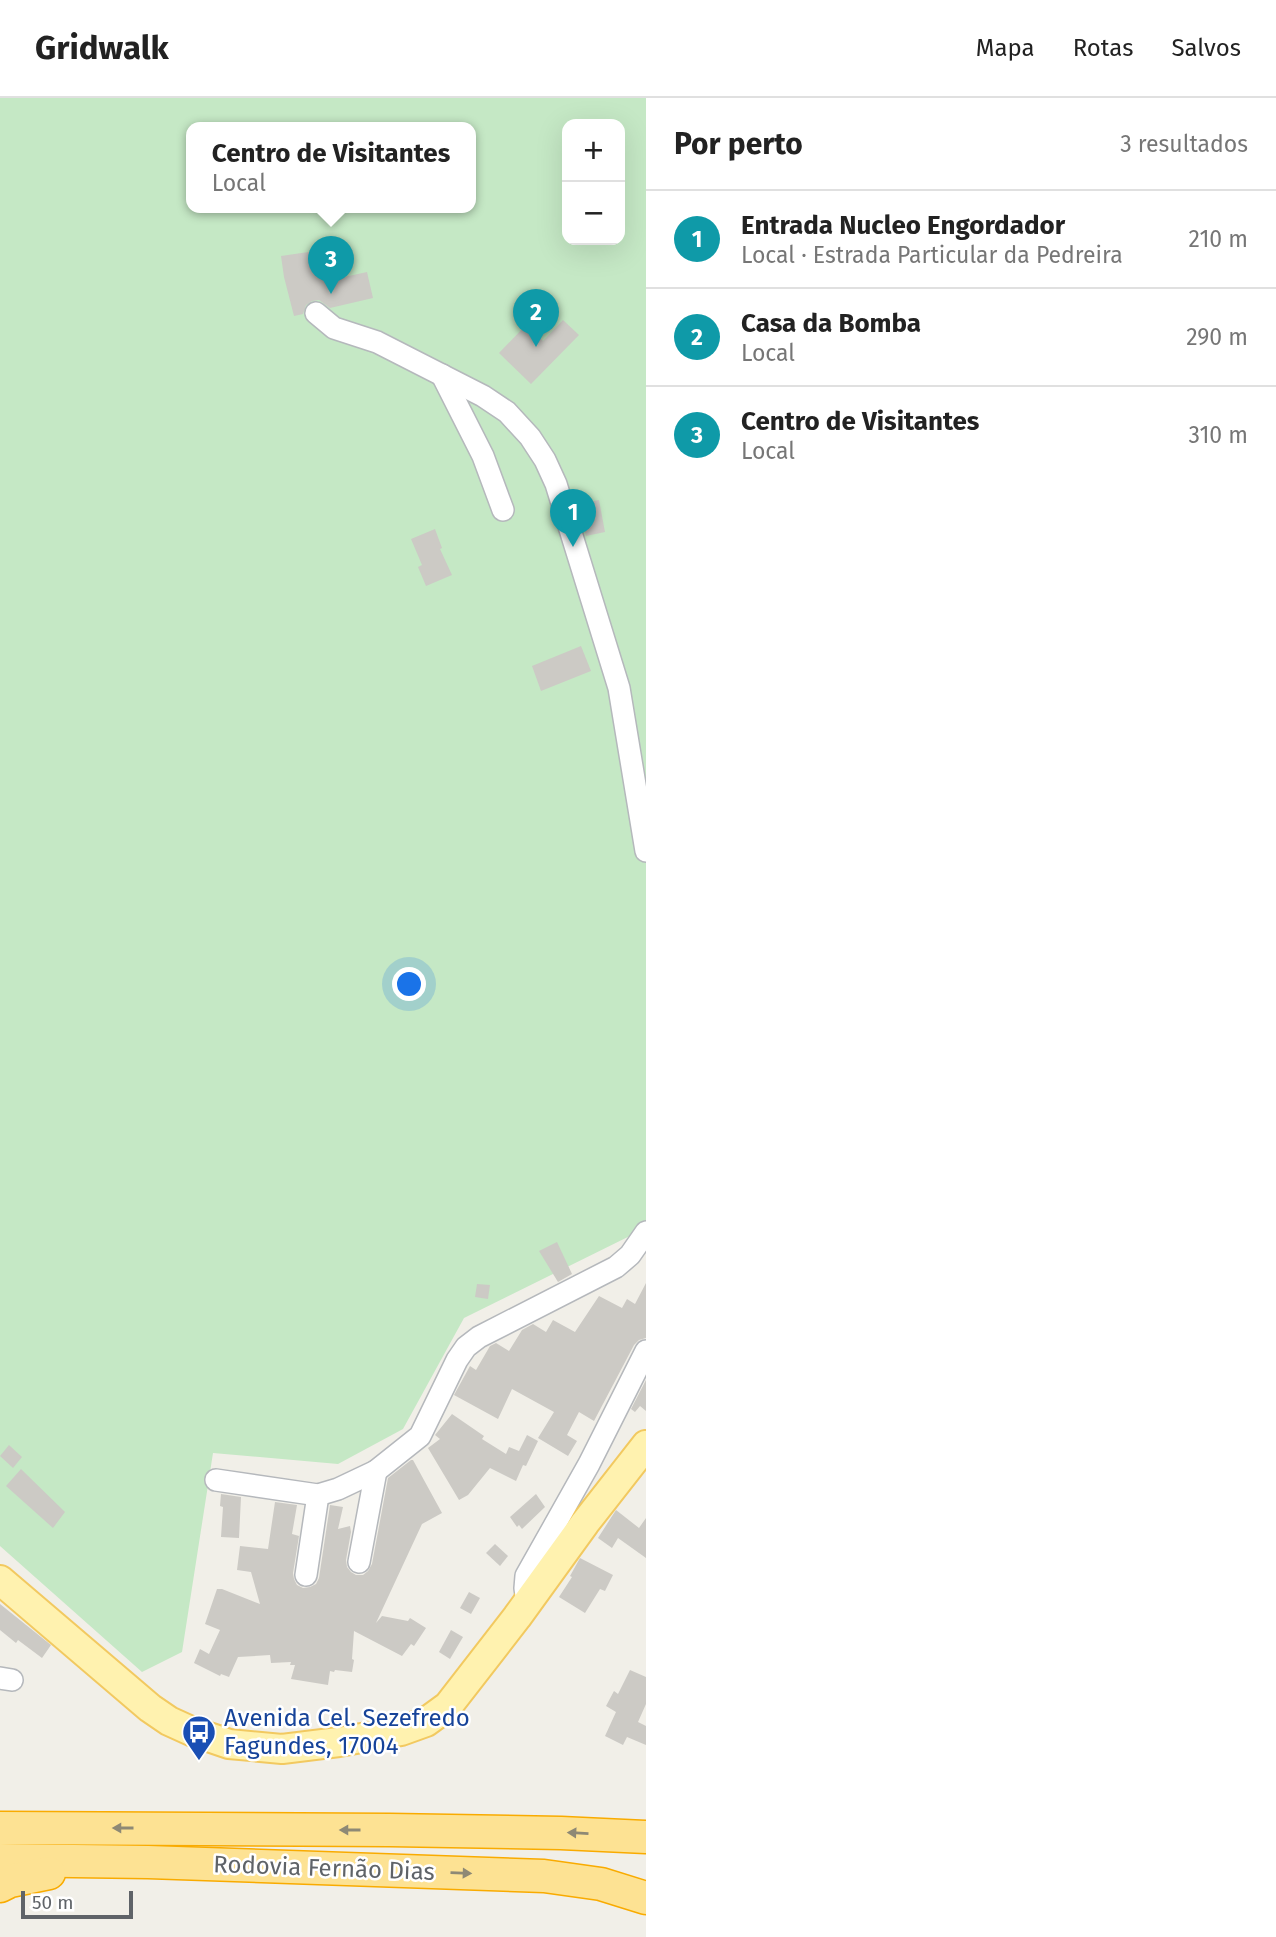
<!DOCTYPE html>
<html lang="pt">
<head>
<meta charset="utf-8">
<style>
  :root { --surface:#fff; --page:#f6f6f6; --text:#222; --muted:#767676; --line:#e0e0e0; --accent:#7c3aed }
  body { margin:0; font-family:"Fira Sans",sans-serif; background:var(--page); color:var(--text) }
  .controls { position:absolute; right:21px; top:21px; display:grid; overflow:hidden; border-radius:14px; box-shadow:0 7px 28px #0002 }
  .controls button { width:63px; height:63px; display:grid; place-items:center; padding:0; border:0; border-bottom:2px solid var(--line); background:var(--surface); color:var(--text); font:35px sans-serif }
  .scale { position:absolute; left:21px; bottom:18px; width:112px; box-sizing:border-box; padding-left:7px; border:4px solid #5f6368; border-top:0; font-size:19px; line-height:24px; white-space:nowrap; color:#5f6368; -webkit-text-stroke:5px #fff; paint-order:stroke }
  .you { position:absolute; left:410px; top:887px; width:24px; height:24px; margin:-18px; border:5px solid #fff; border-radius:50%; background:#1a73e8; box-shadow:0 0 0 10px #1a73e833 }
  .badge { display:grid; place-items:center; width:46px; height:46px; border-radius:50%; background:var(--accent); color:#fff; font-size:23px; font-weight:700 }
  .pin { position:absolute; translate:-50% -58px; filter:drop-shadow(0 2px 4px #0008) }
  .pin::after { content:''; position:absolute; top:37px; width:24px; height:21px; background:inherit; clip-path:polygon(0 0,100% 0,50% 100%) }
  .popup { position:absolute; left:186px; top:24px; width:290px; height:91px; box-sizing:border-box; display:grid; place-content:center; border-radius:14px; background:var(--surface); filter:drop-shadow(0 2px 5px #0005); font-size:23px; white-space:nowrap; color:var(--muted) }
  .popup b { font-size:26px; color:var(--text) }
  .popup::after { content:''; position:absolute; left:50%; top:100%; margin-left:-14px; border:14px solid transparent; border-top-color:var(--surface) }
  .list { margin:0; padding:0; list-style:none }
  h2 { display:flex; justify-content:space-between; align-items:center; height:91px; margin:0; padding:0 28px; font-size:30px }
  h2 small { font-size:23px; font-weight:400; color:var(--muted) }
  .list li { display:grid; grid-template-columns:46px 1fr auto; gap:21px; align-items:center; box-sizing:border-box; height:98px; padding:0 28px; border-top:2px solid var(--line) }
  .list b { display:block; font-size:26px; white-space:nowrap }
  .list p { margin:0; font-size:23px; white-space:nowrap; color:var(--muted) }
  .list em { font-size:23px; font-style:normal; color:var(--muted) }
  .map { position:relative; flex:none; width:646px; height:1839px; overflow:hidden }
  header { display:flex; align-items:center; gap:42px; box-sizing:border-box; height:98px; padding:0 35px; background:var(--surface); border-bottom:2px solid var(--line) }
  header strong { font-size:33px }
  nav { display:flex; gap:38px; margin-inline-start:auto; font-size:24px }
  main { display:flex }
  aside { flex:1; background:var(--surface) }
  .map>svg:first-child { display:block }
</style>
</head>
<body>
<header>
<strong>Gridwalk</strong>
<nav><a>Mapa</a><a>Rotas</a><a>Salvos</a></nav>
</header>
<main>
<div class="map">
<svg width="646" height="1839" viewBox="0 0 646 1839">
  <rect width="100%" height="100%" fill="#f1efe8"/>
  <!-- green -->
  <path fill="#c5e8c5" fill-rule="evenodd" d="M0,0h646v1130l-182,90 -61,111 -65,35 -125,-11 -31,199 -40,20 -142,-126zM567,26h53v116h-53zM191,30h280v80h-280z"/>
  <!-- building -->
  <g fill="#cccac5">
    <polygon points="322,152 326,183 367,174 373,200 330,210 319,202 312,203 306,207 303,216 294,218 284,179 281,158"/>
    <polygon points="563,222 579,237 531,286 499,255 526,227 543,243"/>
    <polygon points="599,402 605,434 586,438 578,406"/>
    <polygon points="435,431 442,450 440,451 452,477 426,488 418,469 422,467 411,441"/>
    <polygon points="581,548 591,573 541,593 532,568"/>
    <polygon points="557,1144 572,1176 558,1184 539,1153"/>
    <polygon points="646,1185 646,1240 639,1242 634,1247 594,1323 579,1314 567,1337 577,1343 568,1358 538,1340 554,1314 512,1291 498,1321 454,1297 470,1268 476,1272 490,1248 496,1245 509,1253 522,1232 533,1226 546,1234 553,1222 575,1234 599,1198 622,1210 627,1201 635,1206"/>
    <polygon points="477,1186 490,1187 488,1201 475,1199"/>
    <polygon points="646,1282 646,1313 640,1308 635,1314 631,1311"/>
    <polygon points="452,1316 484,1338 482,1341 506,1356 509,1349 519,1353 527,1337 538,1343 526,1368 523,1367 516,1383 490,1370 468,1397 459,1402 428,1350 440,1341 435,1337"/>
    <polygon points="9,1347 22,1359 13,1370 0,1358"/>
    <polygon points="411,1362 413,1362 442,1415 422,1426 376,1525 382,1518 408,1523 410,1520 426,1530 414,1548 411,1546 402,1558 354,1533 352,1561 354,1562 352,1574 335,1572 334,1574 330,1573 328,1587 291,1581 295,1567 290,1567 291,1564 271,1565 270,1557 238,1559 229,1579 221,1576 220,1578 194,1565 200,1551 209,1556 220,1532 205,1526 217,1491 222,1491 260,1506 251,1474 237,1472 240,1448 268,1451 275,1404 297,1407 292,1436 299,1438 293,1475 294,1481 297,1487 303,1490 310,1489 316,1486 319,1480 330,1407 343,1409 338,1431 350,1428 351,1434 346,1462 347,1469 351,1474 356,1477 363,1477 368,1473 372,1466 388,1380"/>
    <polygon points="21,1371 65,1414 53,1430 6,1388"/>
    <polygon points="221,1396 241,1399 239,1440 221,1439 223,1409 220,1408"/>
    <polygon points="536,1396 545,1409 522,1431 519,1427 517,1429 510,1419"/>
    <polygon points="616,1412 639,1430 646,1420 646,1460 618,1440 612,1450 598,1440"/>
    <polygon points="495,1446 508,1458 500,1468 486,1455"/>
    <polygon points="580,1460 613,1477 605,1493 600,1491 585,1515 559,1499 572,1479 570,1478"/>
    <polygon points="469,1494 480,1500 471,1516 460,1510"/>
    <polygon points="0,1506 51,1547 42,1560 18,1542 16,1545 0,1532"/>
    <polygon points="451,1532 463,1539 450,1561 439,1554"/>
    <polygon points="630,1572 646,1579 646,1606 638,1624 646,1628 646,1647 627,1639 623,1647 605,1638 616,1614 606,1608 614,1593 618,1596"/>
  </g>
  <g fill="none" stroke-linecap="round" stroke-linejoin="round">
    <!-- minor casing -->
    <g stroke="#b5b8bc" stroke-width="24">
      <g id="minor">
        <polyline points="316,215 334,230 377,244 483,298 507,314 530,339 545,362 556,386 619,590 646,753"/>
        <polyline points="442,277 483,358 503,412"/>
        <polyline points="216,1382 318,1397 338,1391 376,1373 420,1338 457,1262 466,1249 479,1239 616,1169 630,1157 646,1134"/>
        <polyline points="359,1464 376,1373"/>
        <polyline points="306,1477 318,1397"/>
        <polyline points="527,1505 525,1490 526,1478 589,1366 646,1253"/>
        <polyline points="0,1580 12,1582"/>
      </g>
    </g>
    <!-- major casing -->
    <g stroke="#f2c960" stroke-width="32">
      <polyline id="major" points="0,1482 150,1610 169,1623 191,1633 229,1646 282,1651 339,1644 401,1633 426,1624 448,1608 517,1519 585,1425 646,1347"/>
    </g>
    <!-- highway casing -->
    <g stroke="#f9ab00" stroke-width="35">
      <g id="highway">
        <polyline points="0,1730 390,1732 561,1735 646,1739"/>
        <polyline points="0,1762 148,1764 544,1778 601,1786 646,1800"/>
        <polyline points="0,1788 10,1783 49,1775"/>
      </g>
    </g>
    <!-- minor -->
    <use href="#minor" stroke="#fff" stroke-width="21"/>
    <!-- major -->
    <use href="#major" stroke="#fff2af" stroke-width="28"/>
    <!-- highway -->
    <use href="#highway" stroke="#fde293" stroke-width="32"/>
  </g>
  <!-- one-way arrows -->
  <defs><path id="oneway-solid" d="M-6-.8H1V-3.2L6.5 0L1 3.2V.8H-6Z" transform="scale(1.75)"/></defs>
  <g fill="#8e8975">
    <use href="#oneway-solid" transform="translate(123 1730) rotate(-180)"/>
    <use href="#oneway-solid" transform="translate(350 1732) rotate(-180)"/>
    <use href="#oneway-solid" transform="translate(578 1735) rotate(-177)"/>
    <use href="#oneway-solid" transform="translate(461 1775) rotate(2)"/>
  </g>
  <!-- icons -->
  <defs>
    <g id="bus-pin" transform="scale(1.75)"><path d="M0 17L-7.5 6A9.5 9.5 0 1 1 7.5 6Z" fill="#1a4fb4" stroke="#fff"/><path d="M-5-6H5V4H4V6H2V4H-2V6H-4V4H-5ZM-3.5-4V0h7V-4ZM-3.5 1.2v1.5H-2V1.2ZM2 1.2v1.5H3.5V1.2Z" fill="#fff"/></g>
  </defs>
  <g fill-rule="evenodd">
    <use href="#bus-pin" x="199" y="1634"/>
  </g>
  <g text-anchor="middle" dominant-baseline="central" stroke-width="5" stroke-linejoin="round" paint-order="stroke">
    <!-- transit labels -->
    <g font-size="24" fill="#164399" stroke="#fff" text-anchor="start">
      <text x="224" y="1620">Avenida Cel. Sezefredo<tspan x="224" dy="28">Fagundes, 17004</tspan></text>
    </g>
    <!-- street labels -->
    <g font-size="24" fill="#5f6368" stroke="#fff">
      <text transform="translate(324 1770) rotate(2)">Rodovia Fernão Dias</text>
    </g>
  </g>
</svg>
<div class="controls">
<button>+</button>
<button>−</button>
</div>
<div class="scale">50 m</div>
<div class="you"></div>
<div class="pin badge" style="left:573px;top:449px;background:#0f9aa8">1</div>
<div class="pin badge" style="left:536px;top:249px;background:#0f9aa8">2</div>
<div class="pin badge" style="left:331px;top:196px;background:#0f9aa8">3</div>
<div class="popup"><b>Centro de Visitantes</b>Local</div>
</div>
<aside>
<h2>Por perto<small>3 resultados</small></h2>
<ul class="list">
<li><span class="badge" style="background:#0f9aa8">1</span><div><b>Entrada Nucleo Engordador</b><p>Local · Estrada Particular da Pedreira</p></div><em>210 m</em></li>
<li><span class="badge" style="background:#0f9aa8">2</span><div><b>Casa da Bomba</b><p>Local</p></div><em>290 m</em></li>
<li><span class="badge" style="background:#0f9aa8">3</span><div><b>Centro de Visitantes</b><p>Local</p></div><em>310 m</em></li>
</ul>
</aside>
</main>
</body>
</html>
